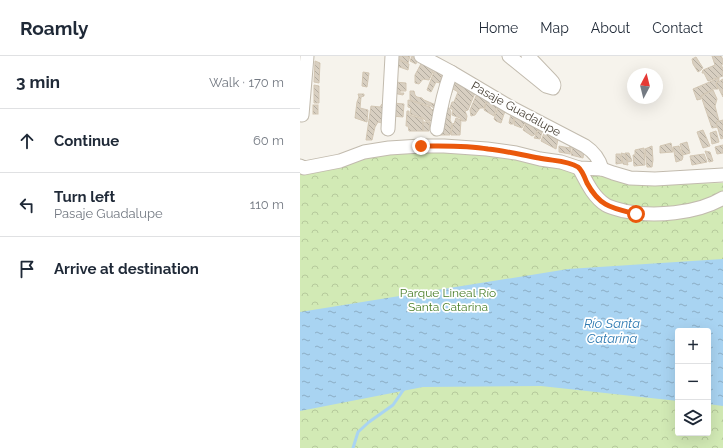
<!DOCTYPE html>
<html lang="en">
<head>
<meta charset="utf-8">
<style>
  :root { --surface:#fff; --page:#f6f6f7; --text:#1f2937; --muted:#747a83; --line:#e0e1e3 }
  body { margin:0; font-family:Raleway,sans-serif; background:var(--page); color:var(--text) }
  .controls { position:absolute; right:12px; bottom:12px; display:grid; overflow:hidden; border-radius:4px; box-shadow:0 4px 16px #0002 }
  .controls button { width:36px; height:36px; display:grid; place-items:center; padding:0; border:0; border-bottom:1px solid var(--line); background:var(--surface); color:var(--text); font:20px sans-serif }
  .compass { position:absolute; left:327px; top:12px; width:36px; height:36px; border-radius:50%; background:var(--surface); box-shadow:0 4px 16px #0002; rotate:7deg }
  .stop { position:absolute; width:12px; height:12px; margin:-9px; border:3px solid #ea580c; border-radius:50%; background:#fff }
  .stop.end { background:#ea580c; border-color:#fff; box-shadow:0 1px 4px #0008 }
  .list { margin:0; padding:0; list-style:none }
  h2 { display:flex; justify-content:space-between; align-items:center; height:52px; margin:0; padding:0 16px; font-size:17px }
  h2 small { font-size:13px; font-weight:400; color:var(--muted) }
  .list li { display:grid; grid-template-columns:26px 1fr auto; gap:12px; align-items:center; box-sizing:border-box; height:64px; padding:0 16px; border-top:1px solid var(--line) }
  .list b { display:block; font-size:15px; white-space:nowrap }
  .list p { margin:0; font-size:13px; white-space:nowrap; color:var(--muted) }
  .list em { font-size:13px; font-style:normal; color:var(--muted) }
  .icon { flex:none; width:22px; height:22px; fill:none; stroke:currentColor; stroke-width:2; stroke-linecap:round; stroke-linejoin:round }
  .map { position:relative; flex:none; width:423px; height:392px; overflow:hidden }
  header { display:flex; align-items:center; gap:24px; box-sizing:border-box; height:56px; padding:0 20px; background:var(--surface); border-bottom:1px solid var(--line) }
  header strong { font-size:19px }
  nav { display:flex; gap:22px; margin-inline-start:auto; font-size:14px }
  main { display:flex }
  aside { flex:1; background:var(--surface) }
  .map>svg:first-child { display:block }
</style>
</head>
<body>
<header>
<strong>Roamly</strong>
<nav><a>Home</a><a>Map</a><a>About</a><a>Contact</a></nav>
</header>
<main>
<aside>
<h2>3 min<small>Walk · 170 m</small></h2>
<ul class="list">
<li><svg class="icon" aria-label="ahead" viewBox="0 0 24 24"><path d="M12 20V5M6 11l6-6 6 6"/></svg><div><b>Continue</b></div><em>60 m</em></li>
<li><svg class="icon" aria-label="left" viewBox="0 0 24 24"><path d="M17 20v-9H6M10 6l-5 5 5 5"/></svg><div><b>Turn left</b><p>Pasaje Guadalupe</p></div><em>110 m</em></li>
<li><svg class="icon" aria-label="arrive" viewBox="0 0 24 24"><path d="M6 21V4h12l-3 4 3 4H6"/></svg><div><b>Arrive at destination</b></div></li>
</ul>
</aside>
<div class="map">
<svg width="423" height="392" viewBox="0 0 423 392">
  <defs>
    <pattern id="park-crowns" width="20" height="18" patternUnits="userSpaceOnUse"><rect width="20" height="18" fill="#d2eab5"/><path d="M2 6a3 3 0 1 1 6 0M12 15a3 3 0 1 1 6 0" fill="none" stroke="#b6ca9c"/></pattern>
    <pattern id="water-ripples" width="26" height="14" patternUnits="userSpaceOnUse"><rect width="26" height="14" fill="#a9d4f2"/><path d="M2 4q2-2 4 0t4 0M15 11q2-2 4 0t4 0" fill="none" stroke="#8caec5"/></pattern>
    <pattern id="building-back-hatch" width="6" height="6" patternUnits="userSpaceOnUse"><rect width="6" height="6" fill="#d8cfc1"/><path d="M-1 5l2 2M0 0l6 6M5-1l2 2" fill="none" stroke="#b1aa9e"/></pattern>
  </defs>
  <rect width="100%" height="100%" fill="#f6f3ec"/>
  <!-- park -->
  <path fill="url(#park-crowns)" fill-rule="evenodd" d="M132,95l52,1 178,32 61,-1v265h-423v-279l68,-13zM378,275h30v102h-30z"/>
  <!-- water -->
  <polygon fill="url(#water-ripples)" points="423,203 423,350 408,348 408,275 378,275 378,345 241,330 123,331 0,355 0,256 268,213"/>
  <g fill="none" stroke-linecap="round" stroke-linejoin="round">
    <!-- stream -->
    <polyline stroke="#a9d4f2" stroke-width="3" points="53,392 58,376 69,366 93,349 104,333"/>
  </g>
  <!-- building -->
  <g fill="url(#building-back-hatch)" stroke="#d3c7b4">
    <polygon points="96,0 110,0 108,7 95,2"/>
    <polygon points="112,0 117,3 116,8 110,5"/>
    <polygon points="412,0 421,0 423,4 423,7 421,11 423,11 423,20 408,25 404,17 402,17 403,14 415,9"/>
    <polygon points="396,1 403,12 401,14 398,16 393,8 392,3"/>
    <polygon points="95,3 109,8 108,14 94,9"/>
    <polygon points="15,5 20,7 19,27 14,26"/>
    <polygon points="122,6 134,13 129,24 123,23 119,28 115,27 115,19"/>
    <polygon points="135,13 143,17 140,27 136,26 131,36 127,34"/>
    <polygon points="63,16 69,17 67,31 62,30"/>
    <polygon points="419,22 419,24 416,27 418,33 413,33 401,40 401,43 397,44 393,33"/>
    <polygon points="423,23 423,41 416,27"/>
    <polygon points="150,24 155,27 156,25 160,29 162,28 175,37 168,54 165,55 167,60 166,65 162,65 160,62 152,59 153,54 150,52 152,46 154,46 158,36 153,33 151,39 146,38"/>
    <polygon points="95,26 106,27 106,35 100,35 100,37 104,37 103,39 93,37"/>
    <polygon points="14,29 19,30 19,47 14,47"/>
    <polygon points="413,34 417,43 415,50 419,65 416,66 418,71 412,72 401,40"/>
    <polygon points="110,35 114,35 115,39 117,41 122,42 124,44 136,49 135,53 131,50 110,44"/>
    <polygon points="58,38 64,38 64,40 61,41 60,52 68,54 67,66 55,62 57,46 59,41"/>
    <polygon points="176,40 182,41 187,44 184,52 180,52 177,56 175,59 171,60 170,54"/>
    <polygon points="108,44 130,51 131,53 134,54 132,65 126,65 123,62 110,58 111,52 108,51"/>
    <polygon points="187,45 197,50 194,60 184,54"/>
    <polygon points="93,47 104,48 103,61 92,60"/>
    <polygon points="82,48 84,49 82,67 78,66 75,71 72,84 66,84 71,50 80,51"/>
    <rect x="13" y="49" width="5" height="9"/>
    <polygon points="142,50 149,52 151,56 150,64 152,68 150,79 140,79"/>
    <polygon points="198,51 205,55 201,67 196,65 194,63"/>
    <polygon points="107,55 109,55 109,59 123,63 123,75 109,75 108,70 106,70"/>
    <polygon points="211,58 214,59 213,68 210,68 209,67"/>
    <polygon points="215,60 226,65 222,72 214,69"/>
    <polygon points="156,62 161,64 160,79 151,79 153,67 154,68"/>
    <polygon points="423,64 423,82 421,83 416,66"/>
    <polygon points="123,66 130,66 129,75 123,75"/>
    <polygon points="226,67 238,73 236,78 232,80 223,74"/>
    <polygon points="239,74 242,76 240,83 234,82"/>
    <polygon points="403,74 410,90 403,92 397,76"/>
    <polygon points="416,75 419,86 412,88 410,77"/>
    <polygon points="244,77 258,83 256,93 241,85"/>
    <polygon points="387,86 390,97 383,99 380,88"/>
    <polygon points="269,87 272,88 270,98 259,96 259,90 270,92"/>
    <polygon points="371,87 373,96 360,97 360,90"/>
    <polygon points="423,89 423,97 417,98 415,91"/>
    <polygon points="352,90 353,104 352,111 347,111 345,93"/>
    <polygon points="379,90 383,101 382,104 376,106 373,91"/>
    <polygon points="273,91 284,95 283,102 271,99"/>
    <polygon points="344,92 345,109 334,110 333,99 335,99 335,94"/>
    <polygon points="405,95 410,96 413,105 409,106"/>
    <polygon points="321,97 325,98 328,109 323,108"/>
    <polygon points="325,97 329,97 332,105 328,106"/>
    <polygon points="316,98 320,98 322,107 316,108"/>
    <polygon points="404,98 407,106 392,109 390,100"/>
  </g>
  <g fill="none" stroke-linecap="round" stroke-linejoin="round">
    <!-- minor casing -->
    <g stroke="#c2bbae" stroke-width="15">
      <g id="minor">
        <path d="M121,0l30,16 59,35 75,39c9,6 14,12 17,23"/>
        <path d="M209,0l37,30 7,2c2,-3 0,-6 -2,-8l-23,-24"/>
        <polyline points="2,59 7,0"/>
        <polyline points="88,73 92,0"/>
        <path d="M137,73c3,-19 7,-38 14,-57"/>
        <polyline points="0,110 4,112 40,105 64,96 89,92 121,90 144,90 187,93 216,97 240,103 261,106 279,112 302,113 313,117 330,122 355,123 423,119"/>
        <path d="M279,112c7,13 14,29 27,37 5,3 12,4 18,6 29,6 73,3 99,-13"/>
      </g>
    </g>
    <!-- minor -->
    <use href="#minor" stroke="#fff" stroke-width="13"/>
  </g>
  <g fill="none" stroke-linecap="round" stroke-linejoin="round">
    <!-- route -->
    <path stroke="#ea580c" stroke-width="5" d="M121,90c23,0 45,-1 67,3 18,2 34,6 51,9 13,3 28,2 39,9 4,3 7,11 9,16 13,24 25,25 49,31"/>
  </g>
  <g text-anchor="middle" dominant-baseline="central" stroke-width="3.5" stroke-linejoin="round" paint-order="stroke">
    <!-- street labels -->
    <g font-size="12" fill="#4b4439" stroke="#fff">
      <text transform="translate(216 53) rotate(29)">Pasaje Guadalupe</text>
    </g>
    <!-- park labels -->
    <g font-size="12" fill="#4a7f2a" stroke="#fff">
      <text x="148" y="237">Parque Lineal Río<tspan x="148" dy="14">Santa Catarina</tspan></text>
    </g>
    <!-- water labels -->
    <g font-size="13" font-style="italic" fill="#2e7ab2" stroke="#fff">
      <text x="312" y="267">Río Santa<tspan x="312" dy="15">Catarina</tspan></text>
    </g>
  </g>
</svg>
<div class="controls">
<button>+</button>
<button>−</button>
<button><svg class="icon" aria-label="layers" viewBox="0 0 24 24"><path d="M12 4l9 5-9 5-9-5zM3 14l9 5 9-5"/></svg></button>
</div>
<svg class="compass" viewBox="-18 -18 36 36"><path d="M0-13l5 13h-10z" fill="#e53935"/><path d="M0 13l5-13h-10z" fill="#747a83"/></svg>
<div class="stop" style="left:336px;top:158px"></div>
<div class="stop end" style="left:121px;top:90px"></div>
</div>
</main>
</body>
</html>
